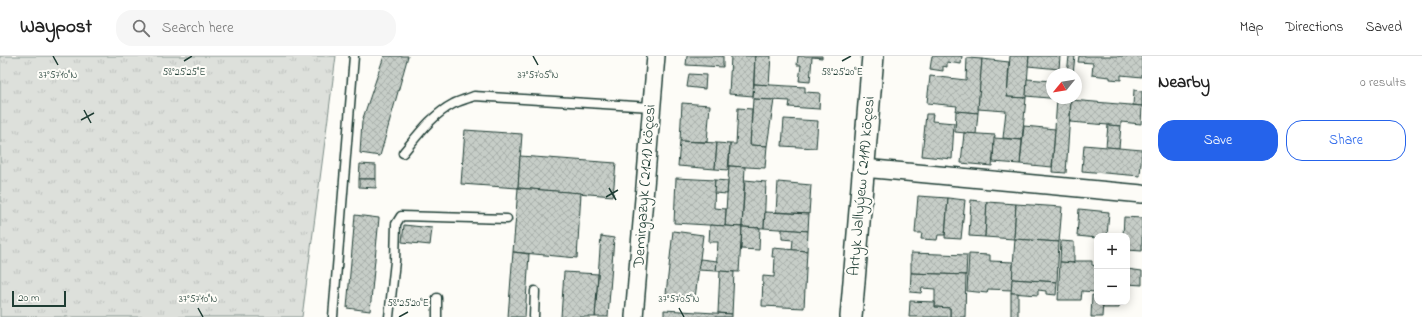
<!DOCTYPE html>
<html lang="en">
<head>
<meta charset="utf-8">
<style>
  :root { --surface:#fff; --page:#f6f6f6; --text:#222; --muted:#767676; --line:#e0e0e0; --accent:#2563eb }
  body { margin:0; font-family:"Indie Flower",sans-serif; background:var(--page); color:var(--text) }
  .controls { position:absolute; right:12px; bottom:12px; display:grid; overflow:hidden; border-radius:8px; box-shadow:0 2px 10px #0003 }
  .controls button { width:36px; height:36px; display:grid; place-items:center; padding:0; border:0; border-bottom:1px solid var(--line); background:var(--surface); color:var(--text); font:20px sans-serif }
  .compass { position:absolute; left:1046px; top:12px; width:36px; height:36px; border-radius:50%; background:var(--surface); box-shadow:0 2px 10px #0003; rotate:240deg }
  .scale { position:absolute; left:12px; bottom:10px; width:54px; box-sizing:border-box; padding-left:4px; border:2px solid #1f3d34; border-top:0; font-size:11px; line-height:14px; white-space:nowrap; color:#1f3d34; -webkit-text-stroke:3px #fdfcf7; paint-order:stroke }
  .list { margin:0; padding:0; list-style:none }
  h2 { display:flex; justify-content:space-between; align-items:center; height:52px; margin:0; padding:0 16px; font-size:17px }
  h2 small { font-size:13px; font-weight:400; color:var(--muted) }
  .actions { display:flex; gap:8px; padding:12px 16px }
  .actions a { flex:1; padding:9px 0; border:1px solid var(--accent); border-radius:16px; text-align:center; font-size:14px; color:var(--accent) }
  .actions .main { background:var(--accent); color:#fff }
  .icon { flex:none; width:22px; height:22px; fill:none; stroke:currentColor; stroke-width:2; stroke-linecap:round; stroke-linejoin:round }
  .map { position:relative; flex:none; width:1142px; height:261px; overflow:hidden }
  header { display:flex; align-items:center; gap:24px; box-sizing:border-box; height:56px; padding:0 20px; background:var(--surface); border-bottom:1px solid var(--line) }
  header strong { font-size:19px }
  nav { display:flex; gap:22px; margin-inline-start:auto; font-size:14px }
  .search { width:280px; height:36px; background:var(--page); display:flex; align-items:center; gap:10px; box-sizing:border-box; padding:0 14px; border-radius:16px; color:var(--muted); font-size:15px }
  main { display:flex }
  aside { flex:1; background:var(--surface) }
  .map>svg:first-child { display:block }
</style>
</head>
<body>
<header>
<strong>Waypost</strong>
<div class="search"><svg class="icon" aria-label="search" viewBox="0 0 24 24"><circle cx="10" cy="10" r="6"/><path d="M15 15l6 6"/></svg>Search here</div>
<nav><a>Map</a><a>Directions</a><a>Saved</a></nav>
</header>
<main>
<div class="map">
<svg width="1142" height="261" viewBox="0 0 1142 261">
  <defs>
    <pattern id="grass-tufts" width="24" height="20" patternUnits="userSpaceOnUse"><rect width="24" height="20" fill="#dde0db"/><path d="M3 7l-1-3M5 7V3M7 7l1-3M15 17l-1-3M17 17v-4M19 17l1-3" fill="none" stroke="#bdc1bd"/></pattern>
    <pattern id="building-cross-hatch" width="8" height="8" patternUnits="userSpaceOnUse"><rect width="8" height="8" fill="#c6cdc7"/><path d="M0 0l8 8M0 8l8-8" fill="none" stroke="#aab1ac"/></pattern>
  </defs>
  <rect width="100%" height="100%" fill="#fdfcf7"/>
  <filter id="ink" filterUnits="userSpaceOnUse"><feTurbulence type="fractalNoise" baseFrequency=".025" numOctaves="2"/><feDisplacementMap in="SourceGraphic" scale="8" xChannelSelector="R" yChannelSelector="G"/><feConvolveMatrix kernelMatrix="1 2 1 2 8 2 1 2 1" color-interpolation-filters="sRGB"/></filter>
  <g filter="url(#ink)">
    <!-- grass -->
    <polygon fill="url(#grass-tufts)" stroke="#7e8e88" points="0,0 336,0 302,261 0,261"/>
    <!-- building -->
    <g fill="url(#building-cross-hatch)" stroke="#1f3d34">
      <polygon points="384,0 408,0 380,100 360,97 362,65"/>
      <polygon points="687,0 723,0 723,11 686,9"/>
      <polygon points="731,0 755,0 753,40 729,38"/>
      <polygon points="755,0 771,0 769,29 754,28"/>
      <polygon points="798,0 822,0 822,2 812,1 810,26 799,25 801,9 797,9"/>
      <polygon points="932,0 962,0 961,8 947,6 947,11 943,10 943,15 930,13"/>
      <polygon points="1010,0 1029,0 1026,42 1007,41"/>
      <polygon points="1029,0 1060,0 1059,13 1028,10"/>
      <polygon points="1069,0 1075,0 1073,18 1067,18"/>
      <polygon points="1079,0 1142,0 1142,21 1121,19 1121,24 1110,23 1110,21 1092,19 1093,7 1078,6"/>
      <polygon points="967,2 982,3 978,57 956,55 957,50 927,47 930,20 966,24"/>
      <polygon points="982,3 1009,6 1007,41 1026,42 1022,84 1003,82 1006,55 978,53"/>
      <polygon points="689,18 706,19 705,33 687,31"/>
      <polygon points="1027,23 1052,25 1052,42 1071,42 1071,44 1026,40"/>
      <polygon points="754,28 805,31 805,36 820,37 819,53 789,51 790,45 753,43"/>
      <polygon points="1134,34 1142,35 1142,50 1133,49"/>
      <polygon points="753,43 774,44 767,90 750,89"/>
      <polygon points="1057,43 1071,44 1066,117 1052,116"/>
      <polygon points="1071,44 1142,50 1141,68 1121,66 1121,70 1070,66"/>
      <polygon points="682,47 710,49 707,86 680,85"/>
      <polygon points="738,52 752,53 750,89 767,90 765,112 729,110 730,88 736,88"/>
      <polygon points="956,55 978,57 976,78 955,76"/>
      <polygon points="926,58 933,58 932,65 954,67 952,103 922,100"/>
      <polygon points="784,63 818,65 816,92 782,90"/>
      <polygon points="1108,69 1121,70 1119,92 1106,91"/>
      <polygon points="1024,70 1055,73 1052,111 1020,108"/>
      <polygon points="465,74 522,78 518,132 461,128"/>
      <polygon points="964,77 995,79 992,110 961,107"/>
      <polygon points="994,82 1022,84 1020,108 993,106"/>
      <polygon points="680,85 717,87 715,113 678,110"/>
      <polygon points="717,87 730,88 728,114 715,113"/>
      <polygon points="1084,89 1142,94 1140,120 1082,115"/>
      <polygon points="520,100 616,107 613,140 518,132"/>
      <polygon points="360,108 376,109 376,123 359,123"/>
      <polygon points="729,110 745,111 742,171 725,170"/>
      <polygon points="676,122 715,124 714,152 726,153 725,170 674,167"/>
      <polygon points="359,123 376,123 376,132 359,131"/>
      <polygon points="715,124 728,125 727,138 714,137"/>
      <polygon points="745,124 766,126 764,172 742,171"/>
      <polygon points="778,126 811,129 809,158 776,156"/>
      <polygon points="518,132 581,137 577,202 513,196"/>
      <polygon points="918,140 948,142 945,179 938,179 937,184 921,183 922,177 915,177"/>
      <polygon points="948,142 965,144 961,183 945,182"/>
      <polygon points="971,144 987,146 985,181 969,180"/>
      <polygon points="987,146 1016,148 1014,183 985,181"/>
      <polygon points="1016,148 1062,151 1059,186 1014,183"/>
      <polygon points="1079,153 1109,156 1107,180 1097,180 1097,182 1077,180"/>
      <polygon points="765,156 809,158 808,175 764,172"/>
      <polygon points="355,159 379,162 370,255 347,252"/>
      <polygon points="1124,161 1142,162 1142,195 1127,194 1127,180 1123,180"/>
      <polygon points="404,169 432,172 430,189 402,186"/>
      <polygon points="710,169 742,171 739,216 716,215 718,186 709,186"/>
      <polygon points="742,171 760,172 759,194 741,193"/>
      <polygon points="782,173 808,175 807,195 792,194 793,184 782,183"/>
      <polygon points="673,175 703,179 695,242 666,238"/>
      <polygon points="601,180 614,182 608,261 595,261"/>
      <polygon points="1015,183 1059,186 1057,226 1012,223"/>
      <polygon points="1061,185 1074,186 1074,207 1060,206"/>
      <polygon points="773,192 807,195 804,252 762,250 763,220 774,221 775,201 772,201"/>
      <polygon points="513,196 529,198 525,261 508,261"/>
      <polygon points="911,197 967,199 966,219 911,217"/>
      <polygon points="969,198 990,199 990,205 1013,206 1012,234 988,233 987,237 967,235"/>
      <polygon points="700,203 717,205 716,215 698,214"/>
      <polygon points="1074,205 1092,205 1092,209 1096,210 1095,236 1082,235 1081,244 1058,244 1060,206 1074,207"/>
      <polygon points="1096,210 1097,210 1097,240 1095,239"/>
      <polygon points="1127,213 1142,215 1142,229 1127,228"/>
      <polygon points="720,215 734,216 732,258 718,257"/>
      <polygon points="564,216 598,218 595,261 561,261"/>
      <polygon points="911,217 966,219 965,261 950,261 950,252 935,251 935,233 922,232 921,237 910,236"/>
      <polygon points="1012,223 1057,226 1056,239 1046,238 1046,235 1038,234 1038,239 1011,237"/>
      <rect x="1011" y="237" width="7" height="24"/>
      <polygon points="1092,239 1097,240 1097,246 1103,246 1102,261 1091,261"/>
      <polygon points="910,245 935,246 935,251 950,252 950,261 909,261"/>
      <polygon points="1103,246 1120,246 1119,252 1103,252"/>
      <polygon points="664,254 732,258 732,261 664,261"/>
    </g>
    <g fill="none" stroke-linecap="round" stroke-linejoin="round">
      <!-- service casing -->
      <g stroke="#1f3d34" stroke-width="11">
        <g id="service">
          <path d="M403,97c15,-18 29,-38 50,-49 6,-3 14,-5 21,-8l177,11"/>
          <polyline points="437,242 437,261"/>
          <polyline points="333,261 354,0"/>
          <polyline points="389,261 395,205 396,168 401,160 507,163"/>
          <polyline points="534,261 535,235"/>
        </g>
      </g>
      <!-- minor casing -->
      <g stroke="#1f3d34" stroke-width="20">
        <g id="minor">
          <polyline points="863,112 1142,138"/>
          <polyline points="634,261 656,0"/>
        </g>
      </g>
      <!-- tertiary casing -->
      <g stroke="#1f3d34" stroke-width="24">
        <polyline id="tertiary" points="851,261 873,0"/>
      </g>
      <!-- service -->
      <use href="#service" stroke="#fdfcf7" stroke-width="8"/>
      <!-- minor -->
      <use href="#minor" stroke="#fdfcf7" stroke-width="17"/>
      <!-- tertiary -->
      <use href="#tertiary" stroke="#fdfcf7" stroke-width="21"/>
    </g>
  </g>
  <!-- ticks -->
  <path fill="none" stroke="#1f3d34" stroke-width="1.5" d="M53,0l5,9M533,0l5,9M184,5l8,-5M842,5l9,-5M84,54l7,13M81,64l13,-7M609,132l7,12M606,141l12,-7M198,252l5,9M679,252l5,9M399,261l9,-5"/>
  <g text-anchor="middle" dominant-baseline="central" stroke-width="4" stroke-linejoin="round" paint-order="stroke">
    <!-- street labels -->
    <g font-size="16" fill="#1f3d34" stroke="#fdfcf7">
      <text transform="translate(645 130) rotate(-86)">Demirgazyk (2121) köçesi</text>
      <text transform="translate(862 130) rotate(-85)">Artyk Jallyýew (2119) köçesi</text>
    </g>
  </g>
  <g font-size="10" text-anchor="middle" fill="#1f3d34" stroke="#fdfcf7" stroke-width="4" stroke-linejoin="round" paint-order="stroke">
    <text x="184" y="19">58°25'25"E</text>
    <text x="842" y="19">58°25'20"E</text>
    <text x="58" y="22">37°57'10"N</text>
    <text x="538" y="22">37°57'05"N</text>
    <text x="679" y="246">37°57'05"N</text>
    <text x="198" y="246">37°57'10"N</text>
    <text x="408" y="250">58°25'20"E</text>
  </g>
</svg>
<div class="controls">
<button>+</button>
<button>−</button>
</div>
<svg class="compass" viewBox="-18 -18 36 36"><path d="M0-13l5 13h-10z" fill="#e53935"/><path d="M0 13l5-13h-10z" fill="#767676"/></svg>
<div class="scale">20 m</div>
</div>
<aside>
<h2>Nearby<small>0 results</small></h2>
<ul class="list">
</ul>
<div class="actions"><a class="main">Save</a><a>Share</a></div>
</aside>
</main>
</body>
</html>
